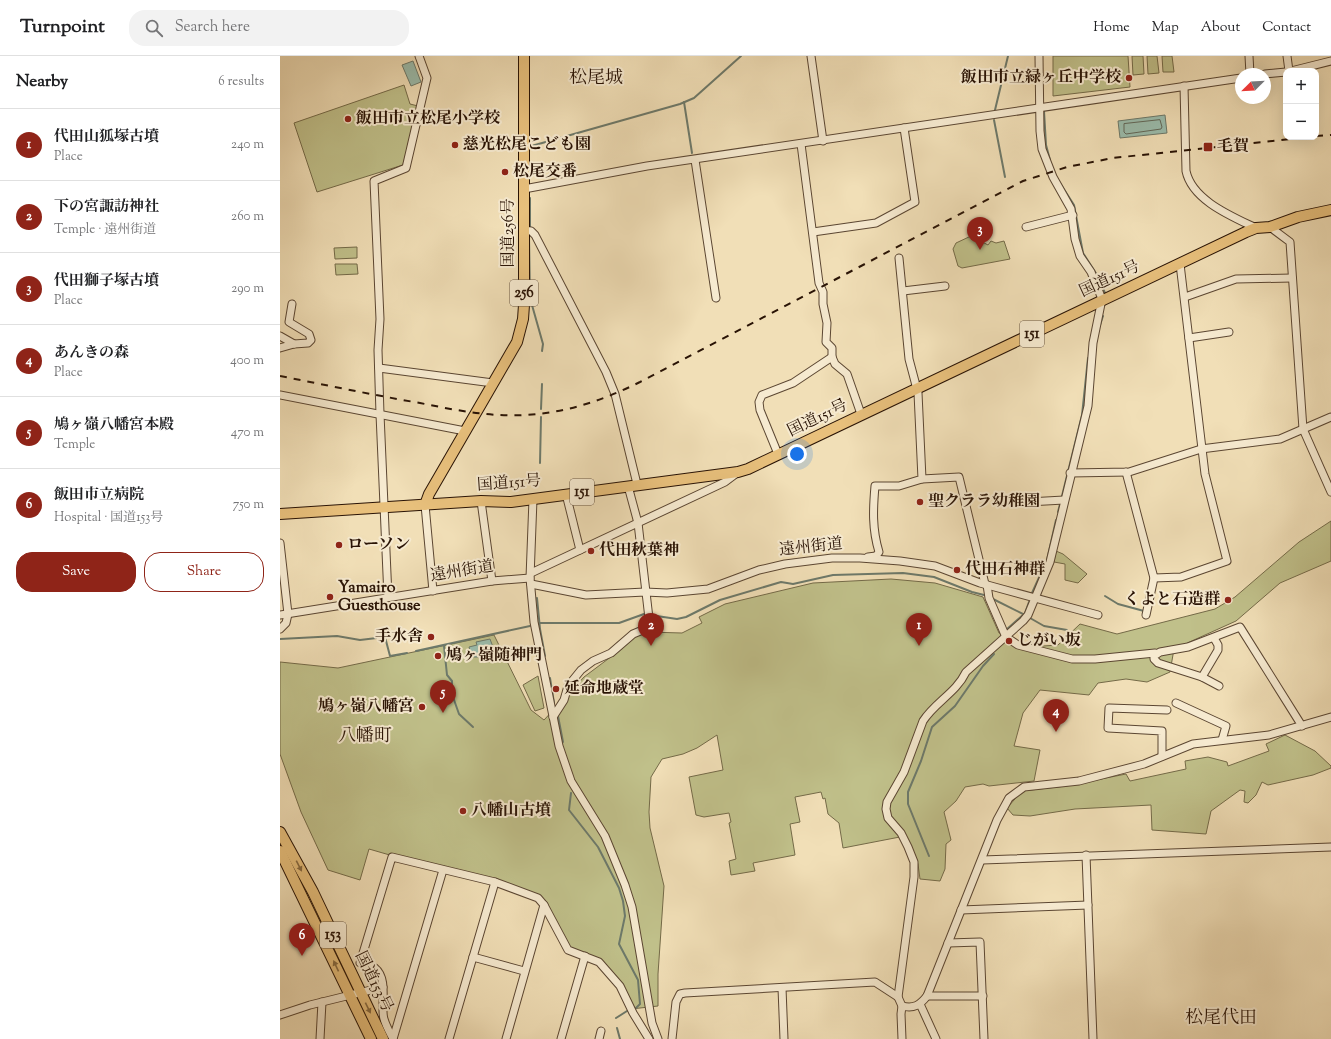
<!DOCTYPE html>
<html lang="en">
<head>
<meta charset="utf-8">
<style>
  :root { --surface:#fff; --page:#f2f2f2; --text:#202124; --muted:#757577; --line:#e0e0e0; --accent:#8f2418 }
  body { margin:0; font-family:"Sorts Mill Goudy","Noto Serif JP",serif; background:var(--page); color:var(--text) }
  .controls { position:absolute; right:12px; top:12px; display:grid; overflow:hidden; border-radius:8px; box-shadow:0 4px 16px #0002 }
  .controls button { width:36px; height:36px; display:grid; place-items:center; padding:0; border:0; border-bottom:1px solid var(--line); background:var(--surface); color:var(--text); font:20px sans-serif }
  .compass { position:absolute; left:955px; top:12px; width:36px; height:36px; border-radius:50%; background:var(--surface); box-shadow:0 4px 16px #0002; rotate:246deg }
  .you { position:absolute; left:517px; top:398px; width:14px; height:14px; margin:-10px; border:3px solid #fff; border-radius:50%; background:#1a73e8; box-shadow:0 0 0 6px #1a73e833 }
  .badge { display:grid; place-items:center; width:26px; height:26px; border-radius:50%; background:var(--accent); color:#fff; font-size:13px; font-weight:700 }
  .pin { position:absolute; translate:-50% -33px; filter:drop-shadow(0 1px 2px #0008) }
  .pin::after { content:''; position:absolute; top:21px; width:14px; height:12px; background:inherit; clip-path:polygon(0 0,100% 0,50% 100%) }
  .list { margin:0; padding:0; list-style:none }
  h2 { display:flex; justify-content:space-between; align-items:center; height:52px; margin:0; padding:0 16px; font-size:17px }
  h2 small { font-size:13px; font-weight:400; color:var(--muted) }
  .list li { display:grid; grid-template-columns:26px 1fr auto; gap:12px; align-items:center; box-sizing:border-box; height:72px; padding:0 16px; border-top:1px solid var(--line) }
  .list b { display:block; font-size:15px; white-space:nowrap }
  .list p { margin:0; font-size:13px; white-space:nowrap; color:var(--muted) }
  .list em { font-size:13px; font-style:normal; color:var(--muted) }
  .actions { display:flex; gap:8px; padding:12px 16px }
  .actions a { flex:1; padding:9px 0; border:1px solid var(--accent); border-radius:16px; text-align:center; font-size:14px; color:var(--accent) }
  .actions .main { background:var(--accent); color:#fff }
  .icon { flex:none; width:22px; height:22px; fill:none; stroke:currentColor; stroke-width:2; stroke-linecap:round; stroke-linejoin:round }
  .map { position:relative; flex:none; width:1051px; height:983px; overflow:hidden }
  header { display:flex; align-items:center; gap:24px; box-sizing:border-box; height:56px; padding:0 20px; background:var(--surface); border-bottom:1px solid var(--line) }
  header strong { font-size:19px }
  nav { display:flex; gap:22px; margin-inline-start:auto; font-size:14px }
  .search { width:280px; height:36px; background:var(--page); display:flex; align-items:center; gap:10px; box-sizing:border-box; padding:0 14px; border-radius:16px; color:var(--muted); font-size:15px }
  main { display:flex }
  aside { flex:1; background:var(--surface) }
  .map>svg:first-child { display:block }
</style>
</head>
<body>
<header>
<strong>Turnpoint</strong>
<div class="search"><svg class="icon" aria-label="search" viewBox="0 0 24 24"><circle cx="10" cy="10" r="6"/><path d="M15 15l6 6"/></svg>Search here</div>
<nav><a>Home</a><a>Map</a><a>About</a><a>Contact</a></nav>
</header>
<main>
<aside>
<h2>Nearby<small>6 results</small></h2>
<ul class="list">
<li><span class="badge">1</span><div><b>代田山狐塚古墳</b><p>Place</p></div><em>240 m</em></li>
<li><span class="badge">2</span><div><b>下の宮諏訪神社</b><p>Temple · 遠州街道</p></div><em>260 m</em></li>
<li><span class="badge">3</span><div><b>代田獅子塚古墳</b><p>Place</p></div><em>290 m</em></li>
<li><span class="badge">4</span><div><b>あんきの森</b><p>Place</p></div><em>400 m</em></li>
<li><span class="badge">5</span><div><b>鳩ヶ嶺八幡宮本殿</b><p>Temple</p></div><em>470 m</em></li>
<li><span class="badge">6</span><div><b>飯田市立病院</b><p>Hospital · 国道153号</p></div><em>750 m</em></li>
</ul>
<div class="actions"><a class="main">Save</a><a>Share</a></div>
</aside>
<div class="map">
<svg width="1051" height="983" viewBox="0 0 1051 983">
  <rect width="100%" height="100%" fill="#f1dfb7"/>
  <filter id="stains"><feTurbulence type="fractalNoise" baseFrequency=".005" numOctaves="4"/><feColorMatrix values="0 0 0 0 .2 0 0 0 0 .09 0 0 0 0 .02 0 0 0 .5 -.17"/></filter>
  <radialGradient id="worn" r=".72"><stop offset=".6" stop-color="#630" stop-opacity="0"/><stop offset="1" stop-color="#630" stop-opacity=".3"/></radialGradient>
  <!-- green -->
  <g fill="#c0c08a" stroke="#746a48">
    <polygon points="773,0 848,0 850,31 773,40"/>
    <polygon points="852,0 863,0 864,18 853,19"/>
    <polygon points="867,0 877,0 879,17 868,18"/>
    <polygon points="882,0 892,0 894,16 883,16"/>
    <polygon points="124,29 130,48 138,50 123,109 37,136 14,67"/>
    <polygon points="691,180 708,189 711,185 716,187 724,185 730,203 682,212 678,210 673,193 676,187"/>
    <polygon points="77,191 77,202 55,203 54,192"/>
    <polygon points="55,208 77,208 78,218 56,219"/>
    <polygon points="1051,465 1051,505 1000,527 956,565 894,593 890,616 867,626 846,623 818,627 809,639 760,634 743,657 734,690 760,694 754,725 709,730 703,728 685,731 676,745 664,756 671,784 666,788 665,813 660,825 640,823 638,808 625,780 563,792 559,767 548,758 545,742 543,743 541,736 515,741 520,766 510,768 515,799 473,807 475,815 451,819 449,805 456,803 449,767 451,766 449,757 424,761 416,759 409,721 443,714 437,679 417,692 403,698 382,703 371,721 369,756 370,772 384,830 378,918 378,950 351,953 345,940 319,907 288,894 258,842 89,793 80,824 48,814 21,756 0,698 0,606 58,612 214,579 251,654 264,664 304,621 344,591 355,580 367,576 402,577 422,567 419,561 445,548 533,527 611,523 655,527 703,541 719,577 748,591 778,589 800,568 837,578 935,553 955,541 1019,486"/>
    <polygon points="776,495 783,498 807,518 798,527 785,524 785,508 774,506"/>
    <polygon points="258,620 264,652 255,655 243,629"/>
    <polygon points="1005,679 1035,695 1051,710 1051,712 1033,719 988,729 982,726 976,739 968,747 964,746 965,735 960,734 931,755 926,778 872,774 871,749 795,753 750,760 733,759 727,752 742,735 786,730 846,718 850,725 906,713 905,705 928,701 947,706 948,710 989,695 986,688"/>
  </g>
  <!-- water -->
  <g fill="#9bbdad" stroke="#6d796a">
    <polygon points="133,5 141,26 131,30 122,9"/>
    <polygon points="885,59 887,77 840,82 838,65"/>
    <polygon points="210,583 213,591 204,597 203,601 192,601 189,591 197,589 196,586"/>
  </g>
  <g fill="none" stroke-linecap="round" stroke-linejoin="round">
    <!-- shore -->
    <polygon stroke="#626859" stroke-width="1" points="880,64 882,71 881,73 846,78 844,76 844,68"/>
    <!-- stream -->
    <g stroke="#6d796a" stroke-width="2">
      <polyline points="763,38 763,45"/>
      <polyline points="404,46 412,97"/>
      <polyline points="715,54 728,0"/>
      <polyline points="764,55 766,89 770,104"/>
      <polyline points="714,64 725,121"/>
      <polyline points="248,91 400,48 414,42 461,0"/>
      <polyline points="249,112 249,120"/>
      <polyline points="778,124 794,149 803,197 817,219 825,237"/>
      <polyline points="250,142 250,171"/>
      <polyline points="249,179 250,242 263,288 262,295"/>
      <polyline points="820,269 823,260"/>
      <polyline points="261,353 262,328"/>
      <polyline points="260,407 261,361"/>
      <polyline points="782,440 802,359 808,302"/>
      <polyline points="778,456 780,448"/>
      <polyline points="752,537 767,504 776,464"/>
      <polyline points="825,540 838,548 864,555"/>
      <polyline points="257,542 260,573 265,600"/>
      <polyline points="713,543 745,559"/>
      <polyline points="745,557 749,546"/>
      <polyline points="370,559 397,563 406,561 440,544 501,526 513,528 553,519 623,517 654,521 692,536 704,539"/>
      <polyline points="750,562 764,570 787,574"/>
      <polyline points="259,567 339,567 364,558"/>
      <polyline points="726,574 743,559"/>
      <polyline points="0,583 57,580 80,584 105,581 110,600 127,597"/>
      <polyline points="164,590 167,619 172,625 172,633"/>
      <polyline points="136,595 250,570"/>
      <polyline points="270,622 274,647"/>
      <polyline points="173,641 179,658 193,671"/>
      <polyline points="278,660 283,686"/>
      <polyline points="291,737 289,754 318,791 339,832 343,845 345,860 339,888 358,924 360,948 354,954"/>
      <polyline points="649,800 628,748 628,736 641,705 652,671 675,650 703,610 714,598"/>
      <polyline points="336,962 347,955"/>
      <polyline points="337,972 340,983"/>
    </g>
    <!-- minor casing -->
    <g stroke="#5b4632" stroke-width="9">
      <g id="minor">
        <polyline points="531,0 543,85"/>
        <polyline points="969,0 970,18"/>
        <polyline points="1007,0 1009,15"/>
        <polyline points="1011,15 1051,5"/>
        <polyline points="985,18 1006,16"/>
        <path d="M904,30l2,85c6,29 45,45 70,57"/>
        <polyline points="521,88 539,227 543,236 543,248 547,267 546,286 552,292 552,301"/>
        <polyline points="415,104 436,242"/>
        <polyline points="244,133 367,110 961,22"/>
        <polyline points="746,171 793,159"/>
        <polyline points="990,171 1010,186 1023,373 1051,436"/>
        <polyline points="244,174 251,175 255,179 326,316 335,338 357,428"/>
        <polyline points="533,176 596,167 635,146 624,72"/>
        <polyline points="623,235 665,230"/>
        <polyline points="905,241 956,223 1012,222"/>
        <polyline points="0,280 14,288"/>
        <polyline points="909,282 949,276"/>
        <polyline points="0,292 14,288 28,287 31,284 29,278 9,266 12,248"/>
        <polyline points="99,312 213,327"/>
        <polyline points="0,339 185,375"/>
        <polyline points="498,398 480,354 479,346 482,339 513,327 552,301 555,308 567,318 581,358"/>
        <polyline points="846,416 874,522 901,521 947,505 925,418 900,208"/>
        <polyline points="790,417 849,416 921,393 1000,383 1051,361"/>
        <polyline points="642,423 679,421 705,528"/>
        <polyline points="286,438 300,494"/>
        <polyline points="253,443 250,522 254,566 279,690 291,725 325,780 345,829 352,851 372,967 378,983"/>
        <polyline points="201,445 212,525"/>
        <polyline points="748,446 784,444"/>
        <polyline points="145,449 153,535"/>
        <polyline points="0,487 8,558 6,567 0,573"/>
        <path d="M588,501l8,-1 3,-4c-7,-23 -6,-43 -4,-66h24l23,-7 -4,-86 -9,-34 -10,-101"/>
        <polyline points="251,517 445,426 457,417"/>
        <polyline points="251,528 306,539 365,536 387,537 428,533 479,514 505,508 552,502 580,502 620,505 655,510 700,527 818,559"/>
        <polyline points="707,529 709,542 726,581 738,589 792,603 815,603 875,597"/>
        <polyline points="108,541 100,358 98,294 100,263 94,125 126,112 147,22 139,0"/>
        <polyline points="0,559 212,525 250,522"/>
        <polyline points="866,559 874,522"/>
        <polyline points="922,621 938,594 938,589 934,582"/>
        <polyline points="939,630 922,621 878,607 874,603 874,600 880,596 908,591 960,571 1022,670"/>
        <polyline points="896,647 946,670 942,684"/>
        <polyline points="273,661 284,644 288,630 301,614 313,605 331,597 353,578 370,571 358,467 348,430"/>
        <polyline points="882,700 882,675 828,672 829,652 887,654"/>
        <polyline points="806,799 813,983"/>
        <polyline points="702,804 1051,791"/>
        <polyline points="264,849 288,894 319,906 340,930 353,957 369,983"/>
        <polyline points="681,854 808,849"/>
        <polyline points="668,887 700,886 704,983"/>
        <polyline points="193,901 244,915"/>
        <polyline points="502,932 504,983"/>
        <polyline points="647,940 703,940"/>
        <polyline points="640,948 656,983"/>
        <path d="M622,950c12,3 18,-1 25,-10l70,-176 12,-22 15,-11 55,-6 65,-17 49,-20 76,-9 62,-18"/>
        <polyline points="0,959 30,949 103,931"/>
        <polyline points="40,983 42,946"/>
        <path d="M113,983c-3,-6 -7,-13 -9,-20 -4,-12 5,-40 -9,-51 -5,-2 -10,-2 -15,-5l32,-106 103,25 43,16 6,7 -38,134"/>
        <polyline points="113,983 163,814"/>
        <polyline points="169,983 215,826"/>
        <polyline points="281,983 305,900"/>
        <polyline points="319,983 321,975"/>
        <polyline points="392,983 396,946 400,938 405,937 595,926 618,941"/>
        <path d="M622,983l-1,-25 1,-8 -4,-9 16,-120v-15l-6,-15 -7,-14 -13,-15 -2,-9 1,-7 17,-30 19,-51c12,-19 33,-28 43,-49l57,-51 5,-6 22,-53 38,-156 5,-63 9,-44 -11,-27 -11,-16 -5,-17 -4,-30 -18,-32 -11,-28 -2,-18 -1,-75"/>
      </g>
    </g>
    <!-- highway casing -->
    <g stroke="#291305" stroke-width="12">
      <g id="highway">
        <polyline points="145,449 149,438 237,286 243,263 244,249 244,0"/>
        <polyline points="0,458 201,445 231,446 458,416 468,413 966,176 976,172 990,171 1018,161 1051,154"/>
        <polyline points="0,776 33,836 103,983"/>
        <polyline points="0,795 91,983"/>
      </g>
    </g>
    <!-- minor -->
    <use href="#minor" stroke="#f6ead0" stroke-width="7"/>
    <!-- highway -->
    <use href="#highway" stroke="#e8c07c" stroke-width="10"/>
    <!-- rail -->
    <g stroke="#291305" stroke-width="2" stroke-dasharray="7 7" stroke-linecap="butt">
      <polyline points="1036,80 1051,79"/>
      <path d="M0,320c46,9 93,19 140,27 35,7 69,14 105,12 41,-2 79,-15 115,-33l383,-201 44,-14 46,-9 197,-21"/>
    </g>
  </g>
  <!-- one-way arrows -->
  <defs><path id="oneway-solid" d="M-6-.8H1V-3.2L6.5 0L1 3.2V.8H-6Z"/></defs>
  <g fill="#886a40">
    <use href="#oneway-solid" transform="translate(19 810) rotate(63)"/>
    <use href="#oneway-solid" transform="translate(56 910) rotate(-115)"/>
    <use href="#oneway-solid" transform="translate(88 952) rotate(64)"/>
  </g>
  <!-- markers -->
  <g fill="#8f2418" stroke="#f6ead0" stroke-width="1.5">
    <circle cx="849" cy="22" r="4"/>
    <circle cx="68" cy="63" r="4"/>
    <circle cx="175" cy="89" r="4"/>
    <rect x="923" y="86" width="10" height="10" rx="2"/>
    <circle cx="225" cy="116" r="4"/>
    <circle cx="640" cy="446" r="4"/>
    <circle cx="59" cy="489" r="4"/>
    <circle cx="311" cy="495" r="4"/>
    <circle cx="677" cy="514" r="4"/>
    <circle cx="50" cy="541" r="4"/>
    <circle cx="948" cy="544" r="4"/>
    <circle cx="151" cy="581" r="4"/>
    <circle cx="729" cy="585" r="4"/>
    <circle cx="158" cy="600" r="4"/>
    <circle cx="276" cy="633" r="4"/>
    <circle cx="142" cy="651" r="4"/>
    <circle cx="183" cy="755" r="4"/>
  </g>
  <g text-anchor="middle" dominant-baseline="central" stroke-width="4" stroke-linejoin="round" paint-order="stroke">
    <!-- shield labels -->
    <g fill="#f6ead0" stroke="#665442" stroke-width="1">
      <rect x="230" y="224" width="28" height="26" rx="3"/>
      <rect x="740" y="265" width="24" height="26" rx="3"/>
      <rect x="290" y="423" width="24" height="26" rx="3"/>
      <rect x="40" y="866" width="26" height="26" rx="3"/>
    </g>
    <g font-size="15" font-weight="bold" fill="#291305">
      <text x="244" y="237">256</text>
      <text x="752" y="278">151</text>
      <text x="302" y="436">151</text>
      <text x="53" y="879">153</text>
    </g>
    <!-- poi labels -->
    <g font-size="16" font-weight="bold" fill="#291305" stroke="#f6ead0" text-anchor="start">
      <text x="841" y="22" text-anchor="end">飯田市立緑ヶ丘中学校</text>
      <text x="76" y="63">飯田市立松尾小学校</text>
      <text x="183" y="89">慈光松尾こども園</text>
      <text x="937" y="91">毛賀</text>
      <text x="233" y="116">松尾交番</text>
      <text x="648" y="446">聖クララ幼稚園</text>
      <text x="67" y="489">ローソン</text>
      <text x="319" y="495">代田秋葉神</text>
      <text x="685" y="514">代田石神群</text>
      <text x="58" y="532">Yamairo<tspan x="58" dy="18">Guesthouse</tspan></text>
      <text x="940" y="544" text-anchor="end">くよと石造群</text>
      <text x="143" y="581" text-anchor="end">手水舎</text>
      <text x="737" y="585">じがい坂</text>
      <text x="166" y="600">鳩ヶ嶺随神門</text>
      <text x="284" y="633">延命地蔵堂</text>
      <text x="134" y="651" text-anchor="end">鳩ヶ嶺八幡宮</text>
      <text x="191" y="755">八幡山古墳</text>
    </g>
    <!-- street labels -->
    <g font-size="16" fill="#291305" stroke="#f6ead0">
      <text transform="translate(229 177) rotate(-90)">国道256号</text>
      <text transform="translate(830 224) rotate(-25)">国道151号</text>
      <text transform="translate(538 363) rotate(-26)">国道151号</text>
      <text transform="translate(229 428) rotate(-4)">国道151号</text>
      <text transform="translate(531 492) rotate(-6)">遠州街道</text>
      <text transform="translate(182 516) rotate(-9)">遠州街道</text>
      <text transform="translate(93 926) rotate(64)">国道153号</text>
    </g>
    <!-- quarter labels -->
    <g font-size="18" fill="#291305" stroke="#f6ead0">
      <text x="316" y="23">松尾城</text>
      <text x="85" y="681">八幡町</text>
      <text x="941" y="963">松尾代田</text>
    </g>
  </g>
  <rect width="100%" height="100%" filter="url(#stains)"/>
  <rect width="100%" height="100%" fill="url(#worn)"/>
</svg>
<div class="controls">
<button>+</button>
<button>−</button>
</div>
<svg class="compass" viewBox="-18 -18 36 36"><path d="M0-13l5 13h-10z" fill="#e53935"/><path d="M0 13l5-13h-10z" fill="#757577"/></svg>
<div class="you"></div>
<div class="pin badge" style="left:639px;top:590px">1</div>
<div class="pin badge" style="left:371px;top:590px">2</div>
<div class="pin badge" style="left:700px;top:194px">3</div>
<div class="pin badge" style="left:776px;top:676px">4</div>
<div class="pin badge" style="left:163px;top:657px">5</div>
<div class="pin badge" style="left:22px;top:900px">6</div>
</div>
</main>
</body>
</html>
